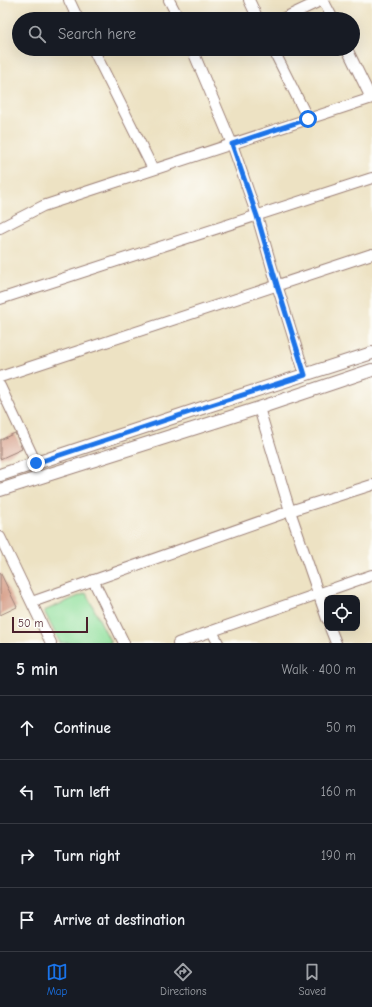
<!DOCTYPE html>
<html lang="en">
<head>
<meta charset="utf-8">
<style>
  :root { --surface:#171b24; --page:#242831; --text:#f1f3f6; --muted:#9ea1a6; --line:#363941; --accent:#1a73e8 }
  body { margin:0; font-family:"Comic Neue",sans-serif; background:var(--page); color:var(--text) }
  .controls { position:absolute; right:12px; bottom:12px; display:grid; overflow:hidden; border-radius:8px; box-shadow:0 4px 16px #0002 }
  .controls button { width:36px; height:36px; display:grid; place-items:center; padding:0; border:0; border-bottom:1px solid var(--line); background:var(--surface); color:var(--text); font:20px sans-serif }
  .scale { position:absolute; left:12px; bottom:10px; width:76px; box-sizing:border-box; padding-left:4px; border:2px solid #4a1f2b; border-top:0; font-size:11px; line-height:14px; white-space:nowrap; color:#4a1f2b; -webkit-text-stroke:3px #fdfcf7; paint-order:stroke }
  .stop { position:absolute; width:12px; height:12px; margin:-9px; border:3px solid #1a73e8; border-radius:50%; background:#fff }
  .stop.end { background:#1a73e8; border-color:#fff; box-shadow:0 1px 4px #0008 }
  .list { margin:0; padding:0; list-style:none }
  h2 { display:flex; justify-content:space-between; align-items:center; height:52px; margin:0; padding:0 16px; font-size:17px }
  h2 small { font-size:13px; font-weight:400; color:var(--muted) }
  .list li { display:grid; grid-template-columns:26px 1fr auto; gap:12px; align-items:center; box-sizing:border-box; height:64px; padding:0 16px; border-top:1px solid var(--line) }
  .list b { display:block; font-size:15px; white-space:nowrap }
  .list em { font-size:13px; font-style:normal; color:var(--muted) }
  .icon { flex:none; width:22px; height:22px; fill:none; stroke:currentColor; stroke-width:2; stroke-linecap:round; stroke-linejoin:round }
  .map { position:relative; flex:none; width:372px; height:643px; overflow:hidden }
  .search { position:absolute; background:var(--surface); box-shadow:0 4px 16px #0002; left:12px; right:12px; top:12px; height:44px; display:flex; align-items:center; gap:10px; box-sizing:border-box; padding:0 14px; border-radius:22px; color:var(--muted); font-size:15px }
  .sheet { height:308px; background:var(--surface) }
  nav { display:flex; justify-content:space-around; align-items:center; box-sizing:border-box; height:56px; border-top:1px solid var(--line); background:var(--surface); font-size:11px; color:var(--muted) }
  nav a { display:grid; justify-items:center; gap:2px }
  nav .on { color:var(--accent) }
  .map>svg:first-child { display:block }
</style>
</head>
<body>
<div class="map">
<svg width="372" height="643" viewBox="0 0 372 643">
  <rect width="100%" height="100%" fill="#fdfcf7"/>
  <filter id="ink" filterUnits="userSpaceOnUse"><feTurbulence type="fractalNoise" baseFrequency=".025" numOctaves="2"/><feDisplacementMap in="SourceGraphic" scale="8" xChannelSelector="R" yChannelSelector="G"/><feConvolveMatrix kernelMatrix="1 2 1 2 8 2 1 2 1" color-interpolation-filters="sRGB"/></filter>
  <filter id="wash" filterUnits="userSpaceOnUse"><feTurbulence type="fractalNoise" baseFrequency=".012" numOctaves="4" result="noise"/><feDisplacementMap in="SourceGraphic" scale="16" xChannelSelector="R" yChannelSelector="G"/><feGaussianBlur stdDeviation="0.9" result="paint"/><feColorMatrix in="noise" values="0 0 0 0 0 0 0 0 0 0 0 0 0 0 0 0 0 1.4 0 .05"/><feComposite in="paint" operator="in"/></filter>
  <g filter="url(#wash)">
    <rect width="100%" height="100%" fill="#ede2c3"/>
    <!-- green -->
    <polygon fill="#92e09e" stroke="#6e8064" points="86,593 111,643 60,643 44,611"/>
    <g id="blocks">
      <!-- building -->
      <g fill="#d49a83">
        <polygon points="15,433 22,449 0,459 0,440"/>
        <polygon points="0,572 17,607 0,615"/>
      </g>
    </g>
  </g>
  <g filter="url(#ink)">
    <use href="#blocks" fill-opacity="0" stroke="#9c8077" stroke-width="1"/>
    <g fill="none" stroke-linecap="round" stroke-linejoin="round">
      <!-- minor casing -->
      <g stroke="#9c8077" stroke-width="12">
        <g id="minor">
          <polyline points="69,0 78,19"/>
          <polyline points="169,0 179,19"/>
          <polyline points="249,0 258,19"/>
          <polyline points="323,0 333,19"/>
          <polyline points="282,19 322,0"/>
          <polyline points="93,49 153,169"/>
          <polyline points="192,49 232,144 257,216 277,285 305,375"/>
          <polyline points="273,49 308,119"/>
          <polyline points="347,49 371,98"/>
          <polyline points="0,228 43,206 372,98"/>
          <polyline points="0,299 372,178"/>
          <polyline points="0,377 372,254"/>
          <polyline points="0,386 36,463"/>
          <polyline points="259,408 290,511 327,619"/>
          <polyline points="0,537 51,643"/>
          <polyline points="93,580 124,643"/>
          <polyline points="32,602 290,511 372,485"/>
          <polyline points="330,628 336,643"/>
          <polyline points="212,631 218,643"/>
          <polyline points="178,643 372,575"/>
        </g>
      </g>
      <!-- tertiary casing -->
      <g stroke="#9c8077" stroke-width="14">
        <g id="tertiary">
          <polyline points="0,475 208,406 372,353"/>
          <polyline points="0,490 259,408 372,370"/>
        </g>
      </g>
      <!-- minor -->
      <use href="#minor" stroke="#fff" stroke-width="10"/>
      <!-- tertiary -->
      <use href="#tertiary" stroke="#fff" stroke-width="12"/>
    </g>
  </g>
  <g fill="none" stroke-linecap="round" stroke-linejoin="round" filter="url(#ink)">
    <!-- route -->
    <polyline stroke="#1a73e8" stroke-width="5" points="36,463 208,406 305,375 277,285 257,216 232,144 308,119"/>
  </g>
</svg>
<div class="controls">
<button><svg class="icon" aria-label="locate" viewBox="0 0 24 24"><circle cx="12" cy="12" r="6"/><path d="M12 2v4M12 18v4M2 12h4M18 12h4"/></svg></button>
</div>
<div class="scale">50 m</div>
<div class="stop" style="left:308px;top:119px"></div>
<div class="stop end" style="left:36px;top:463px"></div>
<div class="search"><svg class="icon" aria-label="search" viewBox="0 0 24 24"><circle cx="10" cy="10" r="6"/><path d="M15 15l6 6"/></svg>Search here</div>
</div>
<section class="sheet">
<h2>5 min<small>Walk · 400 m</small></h2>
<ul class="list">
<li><svg class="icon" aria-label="ahead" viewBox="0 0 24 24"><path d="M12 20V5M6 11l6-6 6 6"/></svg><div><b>Continue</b></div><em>50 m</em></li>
<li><svg class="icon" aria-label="left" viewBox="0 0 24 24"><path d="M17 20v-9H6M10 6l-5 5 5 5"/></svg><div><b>Turn left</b></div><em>160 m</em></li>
<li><svg class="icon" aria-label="right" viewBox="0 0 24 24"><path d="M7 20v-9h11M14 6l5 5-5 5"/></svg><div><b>Turn right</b></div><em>190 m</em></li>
<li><svg class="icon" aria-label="arrive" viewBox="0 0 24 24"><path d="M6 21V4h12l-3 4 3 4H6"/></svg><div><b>Arrive at destination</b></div></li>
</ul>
</section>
<nav>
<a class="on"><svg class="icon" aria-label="map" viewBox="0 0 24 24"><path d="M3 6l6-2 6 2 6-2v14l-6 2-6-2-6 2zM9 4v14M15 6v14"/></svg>Map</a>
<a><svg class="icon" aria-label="directions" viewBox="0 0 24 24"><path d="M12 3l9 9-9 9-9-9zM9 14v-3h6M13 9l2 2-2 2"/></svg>Directions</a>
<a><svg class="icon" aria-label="saved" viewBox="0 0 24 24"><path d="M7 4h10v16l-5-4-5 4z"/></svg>Saved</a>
</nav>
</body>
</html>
